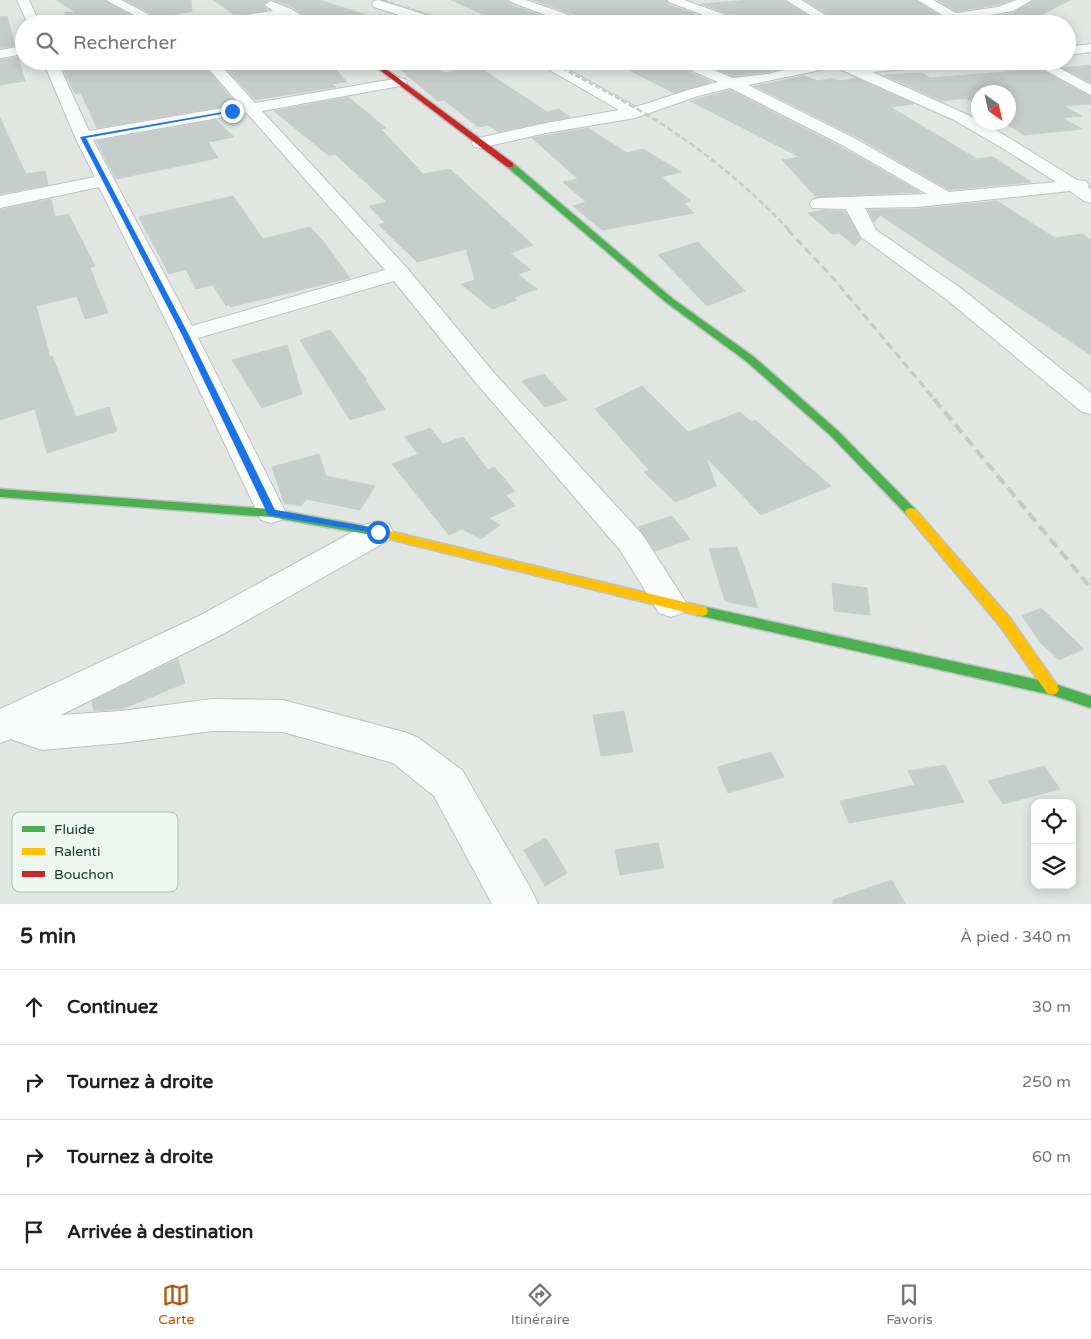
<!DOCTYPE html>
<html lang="fr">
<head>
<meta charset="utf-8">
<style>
  :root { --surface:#fff; --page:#f2f2f2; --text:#202124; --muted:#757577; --line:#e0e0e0; --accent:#b45309 }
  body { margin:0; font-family:"Varela Round",sans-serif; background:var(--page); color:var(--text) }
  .controls { position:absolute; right:15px; bottom:15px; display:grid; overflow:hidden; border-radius:10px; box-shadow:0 2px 12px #0003 }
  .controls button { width:45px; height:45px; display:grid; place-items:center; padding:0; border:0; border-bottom:1px solid var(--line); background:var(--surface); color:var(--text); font:25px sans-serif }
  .compass { position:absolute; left:971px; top:85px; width:45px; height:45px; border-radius:50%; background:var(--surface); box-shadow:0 2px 12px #0003; rotate:146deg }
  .stop { position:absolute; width:15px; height:15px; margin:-11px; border:4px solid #1a73e8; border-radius:50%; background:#fff }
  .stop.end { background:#1a73e8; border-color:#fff; box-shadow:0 1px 5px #0008 }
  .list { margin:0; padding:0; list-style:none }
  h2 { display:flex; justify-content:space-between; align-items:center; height:65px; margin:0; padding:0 20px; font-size:21px }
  h2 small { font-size:16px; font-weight:400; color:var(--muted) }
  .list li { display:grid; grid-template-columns:32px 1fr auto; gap:15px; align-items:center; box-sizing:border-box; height:75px; padding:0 20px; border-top:1px solid var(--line) }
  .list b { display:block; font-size:19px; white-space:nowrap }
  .list em { font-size:16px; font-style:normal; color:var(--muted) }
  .icon { flex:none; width:28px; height:28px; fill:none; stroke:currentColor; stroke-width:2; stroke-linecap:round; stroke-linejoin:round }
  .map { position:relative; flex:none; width:1091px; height:904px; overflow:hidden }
  .search { position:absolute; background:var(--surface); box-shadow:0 2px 12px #0003; left:15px; right:15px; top:15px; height:55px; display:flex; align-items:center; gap:12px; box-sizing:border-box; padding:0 18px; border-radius:28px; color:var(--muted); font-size:19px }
  .sheet { height:365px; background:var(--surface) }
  nav { display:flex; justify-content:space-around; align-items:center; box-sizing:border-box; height:70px; border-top:1px solid var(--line); background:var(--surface); font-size:14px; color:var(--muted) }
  nav a { display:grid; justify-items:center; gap:2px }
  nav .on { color:var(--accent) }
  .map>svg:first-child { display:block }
</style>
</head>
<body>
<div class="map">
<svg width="1091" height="904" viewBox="0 0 1091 904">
  <rect width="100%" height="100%" fill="#e1e6e3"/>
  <!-- building -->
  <g fill="#c7cdca" stroke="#cacfcc">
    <polygon points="57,0 104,0 141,21 126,24 68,24 65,13 75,12"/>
    <polygon points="125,0 191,0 192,11 159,18"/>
    <polygon points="213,0 269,0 263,5 268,10 235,15"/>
    <polygon points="274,0 319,0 369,16 318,24 292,7"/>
    <polygon points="451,0 507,0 510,4 563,24 505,24"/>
    <polygon points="532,0 665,0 668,4 721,24 590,24 587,19"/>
    <polygon points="749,0 784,0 821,24 747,24 744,19 701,4"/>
    <polygon points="805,0 916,0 953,24 842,24"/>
    <polygon points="937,0 1012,0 998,5 956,11"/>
    <polygon points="1034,0 1070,0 1024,24 974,24 971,20 1013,13"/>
    <polygon points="7,16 15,46 0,48 0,17"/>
    <polygon points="284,18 295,24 250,24"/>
    <polygon points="18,57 25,81 0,85 0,60"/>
    <polygon points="80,61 200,61 236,104 97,128 81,93 75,94 63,69 82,66"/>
    <polygon points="220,61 328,61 347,82 332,84 336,87 255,100"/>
    <polygon points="611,61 672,61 675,66 712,82 674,93"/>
    <polygon points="698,61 793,61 793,66 767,72 733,76"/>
    <polygon points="429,63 445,73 477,66 547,112 559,109 570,117 498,132 489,125 478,127 444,100 437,101 434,98 401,70"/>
    <polygon points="1091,65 1091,83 1062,68"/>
    <polygon points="1040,69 1091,97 1091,104 1063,106 1082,116 1062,118 1082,129 1024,135 1004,122 1008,122 1008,92 978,92 978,106 966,98 942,101 884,75 922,73 930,78"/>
    <polygon points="803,76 818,81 833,78 839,81 856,78 914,104 890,107 977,159 993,157 1031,182 949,190 855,136 754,86"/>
    <polygon points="730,90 841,147 920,192 816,197 782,160 800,157 690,101"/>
    <polygon points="348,97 386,128 381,129 423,174 450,169 533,245 510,253 531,270 518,274 537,289 514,297 517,300 492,309 461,284 475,280 466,249 417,262 379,225 385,223 369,206 387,202 335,154 328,155 274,111"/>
    <polygon points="0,118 26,174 45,171 48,185 0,194"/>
    <polygon points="216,120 234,137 208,142 218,158 116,179 96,141"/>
    <polygon points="588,128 627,153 643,149 681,172 661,177 691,201 684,203 694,213 602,230 573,206 586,202 563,182 578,179 532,138"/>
    <polygon points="233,196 263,239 310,227 324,242 350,278 230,307 229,305 226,306 213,285 196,289 186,269 169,274 139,217"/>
    <polygon points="51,199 55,217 68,214 85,246 95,266 90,268 108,313 85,319 77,296 36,306 50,357 52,356 76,417 109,407 117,431 47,453 35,409 0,420 0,210"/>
    <polygon points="997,201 1055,238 1082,234 1091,240 1091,355 880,215 874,222 868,210 917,209"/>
    <polygon points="825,210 845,211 861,239 855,246 839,233 832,234 808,213"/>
    <polygon points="698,242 745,291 707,306 658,255"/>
    <polygon points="330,330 367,380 365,380 385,409 350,420 300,340"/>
    <polygon points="287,345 302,394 262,408 232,360"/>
    <polygon points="544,374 567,400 545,407 522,381"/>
    <polygon points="642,386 688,432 740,412 752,422 755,420 831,486 761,515 706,457 716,486 675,502 644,472 649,470 595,409"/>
    <polygon points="430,428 443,444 463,437 488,470 494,467 515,491 506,495 515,506 489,518 500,525 481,539 462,529 449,535 392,464 418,454 405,437"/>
    <polygon points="319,454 326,476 375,486 360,510 306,499 301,506 284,503 272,467"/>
    <polygon points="672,516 690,539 655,551 638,527"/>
    <polygon points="737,547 746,572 758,608 725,601 709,549"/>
    <polygon points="832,583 867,588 870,615 834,611"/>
    <polygon points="1041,608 1084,649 1059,660 1041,643 1022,616"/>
    <polygon points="178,659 185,683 122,709 94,711 92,701"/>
    <polygon points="624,711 633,752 601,756 593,715"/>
    <polygon points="771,752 784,777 728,793 717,767"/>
    <polygon points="945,765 964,802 849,823 840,801 915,785 908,771"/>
    <polygon points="1044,766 1060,789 1003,804 988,781"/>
    <polygon points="546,838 567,873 545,886 524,850"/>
    <polygon points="658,843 664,868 620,875 615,850"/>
    <polygon points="892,880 905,904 833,904 833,900"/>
  </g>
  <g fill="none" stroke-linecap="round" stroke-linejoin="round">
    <!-- street casing -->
    <g stroke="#bec3c0" stroke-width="2">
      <g id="street">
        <polygon points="17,0 29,0 40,24 28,24"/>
        <polygon points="106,0 121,0 167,24 151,24"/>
        <polygon points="378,0 446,21 448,24 428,24 374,7 372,4 374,1"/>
        <polygon points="509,0 526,0 586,21 588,24 569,24 511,2"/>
        <polygon points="667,0 684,0 743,21 745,24 727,24 669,2"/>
        <polygon points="786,0 801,0 840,24 825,24"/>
        <polygon points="918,0 933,0 956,13 998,7 1017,0 1032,0 1013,11 967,19 972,24 957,24"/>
        <polygon points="271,1 291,9 316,24 300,24 284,16 237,24 206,24 212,20 273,11 265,5"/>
        <polygon points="1091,44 1091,52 1067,55 1067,47"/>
        <polygon points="24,46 24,54 0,58 0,50"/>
        <path d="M43,61h14l32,70 151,-26 -38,-44h15l38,42 145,-25 5,1 2,3 -2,3 -5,1 -138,25 145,157 88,106 147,160 45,70 -4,9 -12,4 -12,-4 -39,-63 -143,-166 -83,-103 -196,57 88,175 -5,7 -10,3 -10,-3 -88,-185 -74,-148 -99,21v-12l95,-19 -20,-40zM247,113l138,157 -193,56 -99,-186z"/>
        <path d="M534,61h18l84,46 52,-17 30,-8 -42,-18 -2,-3h19l40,17 34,-4 55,-13h25l9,4 43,-4h58l-7,4 -78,7 94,42 12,6v2h5l94,58 9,1 3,4 -1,2 3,2v14l-7,-2 -14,-10 -153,16 -52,1 11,22 86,59 129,104v21l-9,-2 -136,-113 -85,-62 -15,-28 -34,-1 -2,-4 2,-4 7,-2 108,-4 -85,-49 -112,-57 -32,8 -63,22 -89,15 -66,15 -6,-1 -2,-4 2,-4 72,-16 73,-13zM835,67l119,53 50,29 52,33 -107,10 -95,-54 -106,-53z"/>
        <polygon points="1028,61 1046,61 1091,85 1091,95"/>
        <polygon points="378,521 389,524 393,532 389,540 223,634 61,715 121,711 212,699 283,700 404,732 417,737 462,770 531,889 538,904 492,904 434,796 393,763 283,732 212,731 121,743 42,750 11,739 0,743 0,709 199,616 367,524"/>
      </g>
    </g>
    <!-- fast casing -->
    <g stroke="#bcc4c0" stroke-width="3">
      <g id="fast">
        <polygon points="507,163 513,163 673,299 754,357 838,431 915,509 917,512 915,515 907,515 830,435 746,361 667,303 507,167"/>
        <polygon points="0,489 271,509 377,528 381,529 383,532 381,535 377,536 271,517 0,497"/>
        <polygon points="701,606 1052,683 1091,696 1091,708 1052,695 701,616 696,615 694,611 696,607"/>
      </g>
    </g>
    <!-- slow casing -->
    <g stroke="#bcc4c0" stroke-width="3">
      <g id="slow">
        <polygon points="911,508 915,509 1010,618 1057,685 1059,689 1057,693 1052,695 1047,693 1000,626 907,515 905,512 907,509"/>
        <polygon points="377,528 701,606 706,607 708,611 706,615 701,616 373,535 371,532 373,529"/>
      </g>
    </g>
    <!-- jam casing -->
    <g stroke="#bcc4c0" stroke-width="3">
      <polygon id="jam" points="368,61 375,61 513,163 513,167 507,167"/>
    </g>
    <!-- street -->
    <use href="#street" fill="#fafbfb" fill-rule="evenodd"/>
    <!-- fast -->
    <use href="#fast" fill="#4caf50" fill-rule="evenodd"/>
    <!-- slow -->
    <use href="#slow" fill="#ffc107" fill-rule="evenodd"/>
    <!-- jam -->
    <use href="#jam" fill="#c62828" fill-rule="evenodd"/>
    <!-- rail-far3 -->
    <g stroke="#c5c9c8" stroke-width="2" stroke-dasharray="5 2.5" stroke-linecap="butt">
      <polyline points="383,0 457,24"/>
      <polyline points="549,61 623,101"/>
    </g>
    <!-- rail-far2 -->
    <path stroke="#c5c9c8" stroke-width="2.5" stroke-dasharray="6 3" stroke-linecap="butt" d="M621,100c63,34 120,79 169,131"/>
    <!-- rail-far1 -->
    <polyline stroke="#c5c9c8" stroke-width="3" stroke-dasharray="8 4.5" stroke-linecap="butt" points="788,230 834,279 935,400"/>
    <!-- rail -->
    <polyline stroke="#c5c9c8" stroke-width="4" stroke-dasharray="11 5.5" stroke-linecap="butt" points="934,399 1091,588"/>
  </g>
  <!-- route -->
  <polygon fill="#1a73e8" points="234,110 232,112 86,138 189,335 275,510 378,529 382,529 382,534 268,515 182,335 80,137"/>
  <!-- legend -->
  <rect x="12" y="812" width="166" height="80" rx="8" fill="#eef6f1" stroke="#b0bdb7" stroke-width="1"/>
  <rect x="22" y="826" width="23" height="6" fill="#4caf50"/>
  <rect x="22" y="848" width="23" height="7" fill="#ffc107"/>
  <rect x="22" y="871" width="23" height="6" fill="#c62828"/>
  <g font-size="14" fill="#203730">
    <text x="54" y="834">Fluide</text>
    <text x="54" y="856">Ralenti</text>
    <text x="54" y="879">Bouchon</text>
  </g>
</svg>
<div class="controls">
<button><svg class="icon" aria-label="locate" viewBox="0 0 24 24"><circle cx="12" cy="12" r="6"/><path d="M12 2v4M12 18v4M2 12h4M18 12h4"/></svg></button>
<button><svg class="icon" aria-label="layers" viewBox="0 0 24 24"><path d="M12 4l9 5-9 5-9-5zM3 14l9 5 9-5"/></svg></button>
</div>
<svg class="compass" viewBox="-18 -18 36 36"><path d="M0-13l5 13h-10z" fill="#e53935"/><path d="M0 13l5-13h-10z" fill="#757577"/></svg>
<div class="stop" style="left:378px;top:532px"></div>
<div class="stop end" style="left:232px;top:111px"></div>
<div class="search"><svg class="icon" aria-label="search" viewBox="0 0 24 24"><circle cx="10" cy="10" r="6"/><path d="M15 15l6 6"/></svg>Rechercher</div>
</div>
<section class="sheet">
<h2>5 min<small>À pied · 340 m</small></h2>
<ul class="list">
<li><svg class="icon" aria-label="ahead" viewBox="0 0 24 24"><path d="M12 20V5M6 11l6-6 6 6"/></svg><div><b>Continuez</b></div><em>30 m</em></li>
<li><svg class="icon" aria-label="right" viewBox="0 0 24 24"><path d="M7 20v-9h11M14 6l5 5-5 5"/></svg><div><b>Tournez à droite</b></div><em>250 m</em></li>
<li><svg class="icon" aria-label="right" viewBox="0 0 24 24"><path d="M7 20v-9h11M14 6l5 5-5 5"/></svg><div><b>Tournez à droite</b></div><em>60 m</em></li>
<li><svg class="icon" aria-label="arrive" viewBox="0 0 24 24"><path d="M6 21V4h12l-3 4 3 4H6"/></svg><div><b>Arrivée à destination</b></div></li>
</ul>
</section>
<nav>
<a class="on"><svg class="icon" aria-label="map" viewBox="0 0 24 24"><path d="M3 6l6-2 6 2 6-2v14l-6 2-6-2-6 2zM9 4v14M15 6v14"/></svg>Carte</a>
<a><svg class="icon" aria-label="directions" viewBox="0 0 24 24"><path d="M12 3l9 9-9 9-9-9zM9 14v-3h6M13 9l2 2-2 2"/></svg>Itinéraire</a>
<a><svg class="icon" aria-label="saved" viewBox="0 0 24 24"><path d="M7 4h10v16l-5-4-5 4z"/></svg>Favoris</a>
</nav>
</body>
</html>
